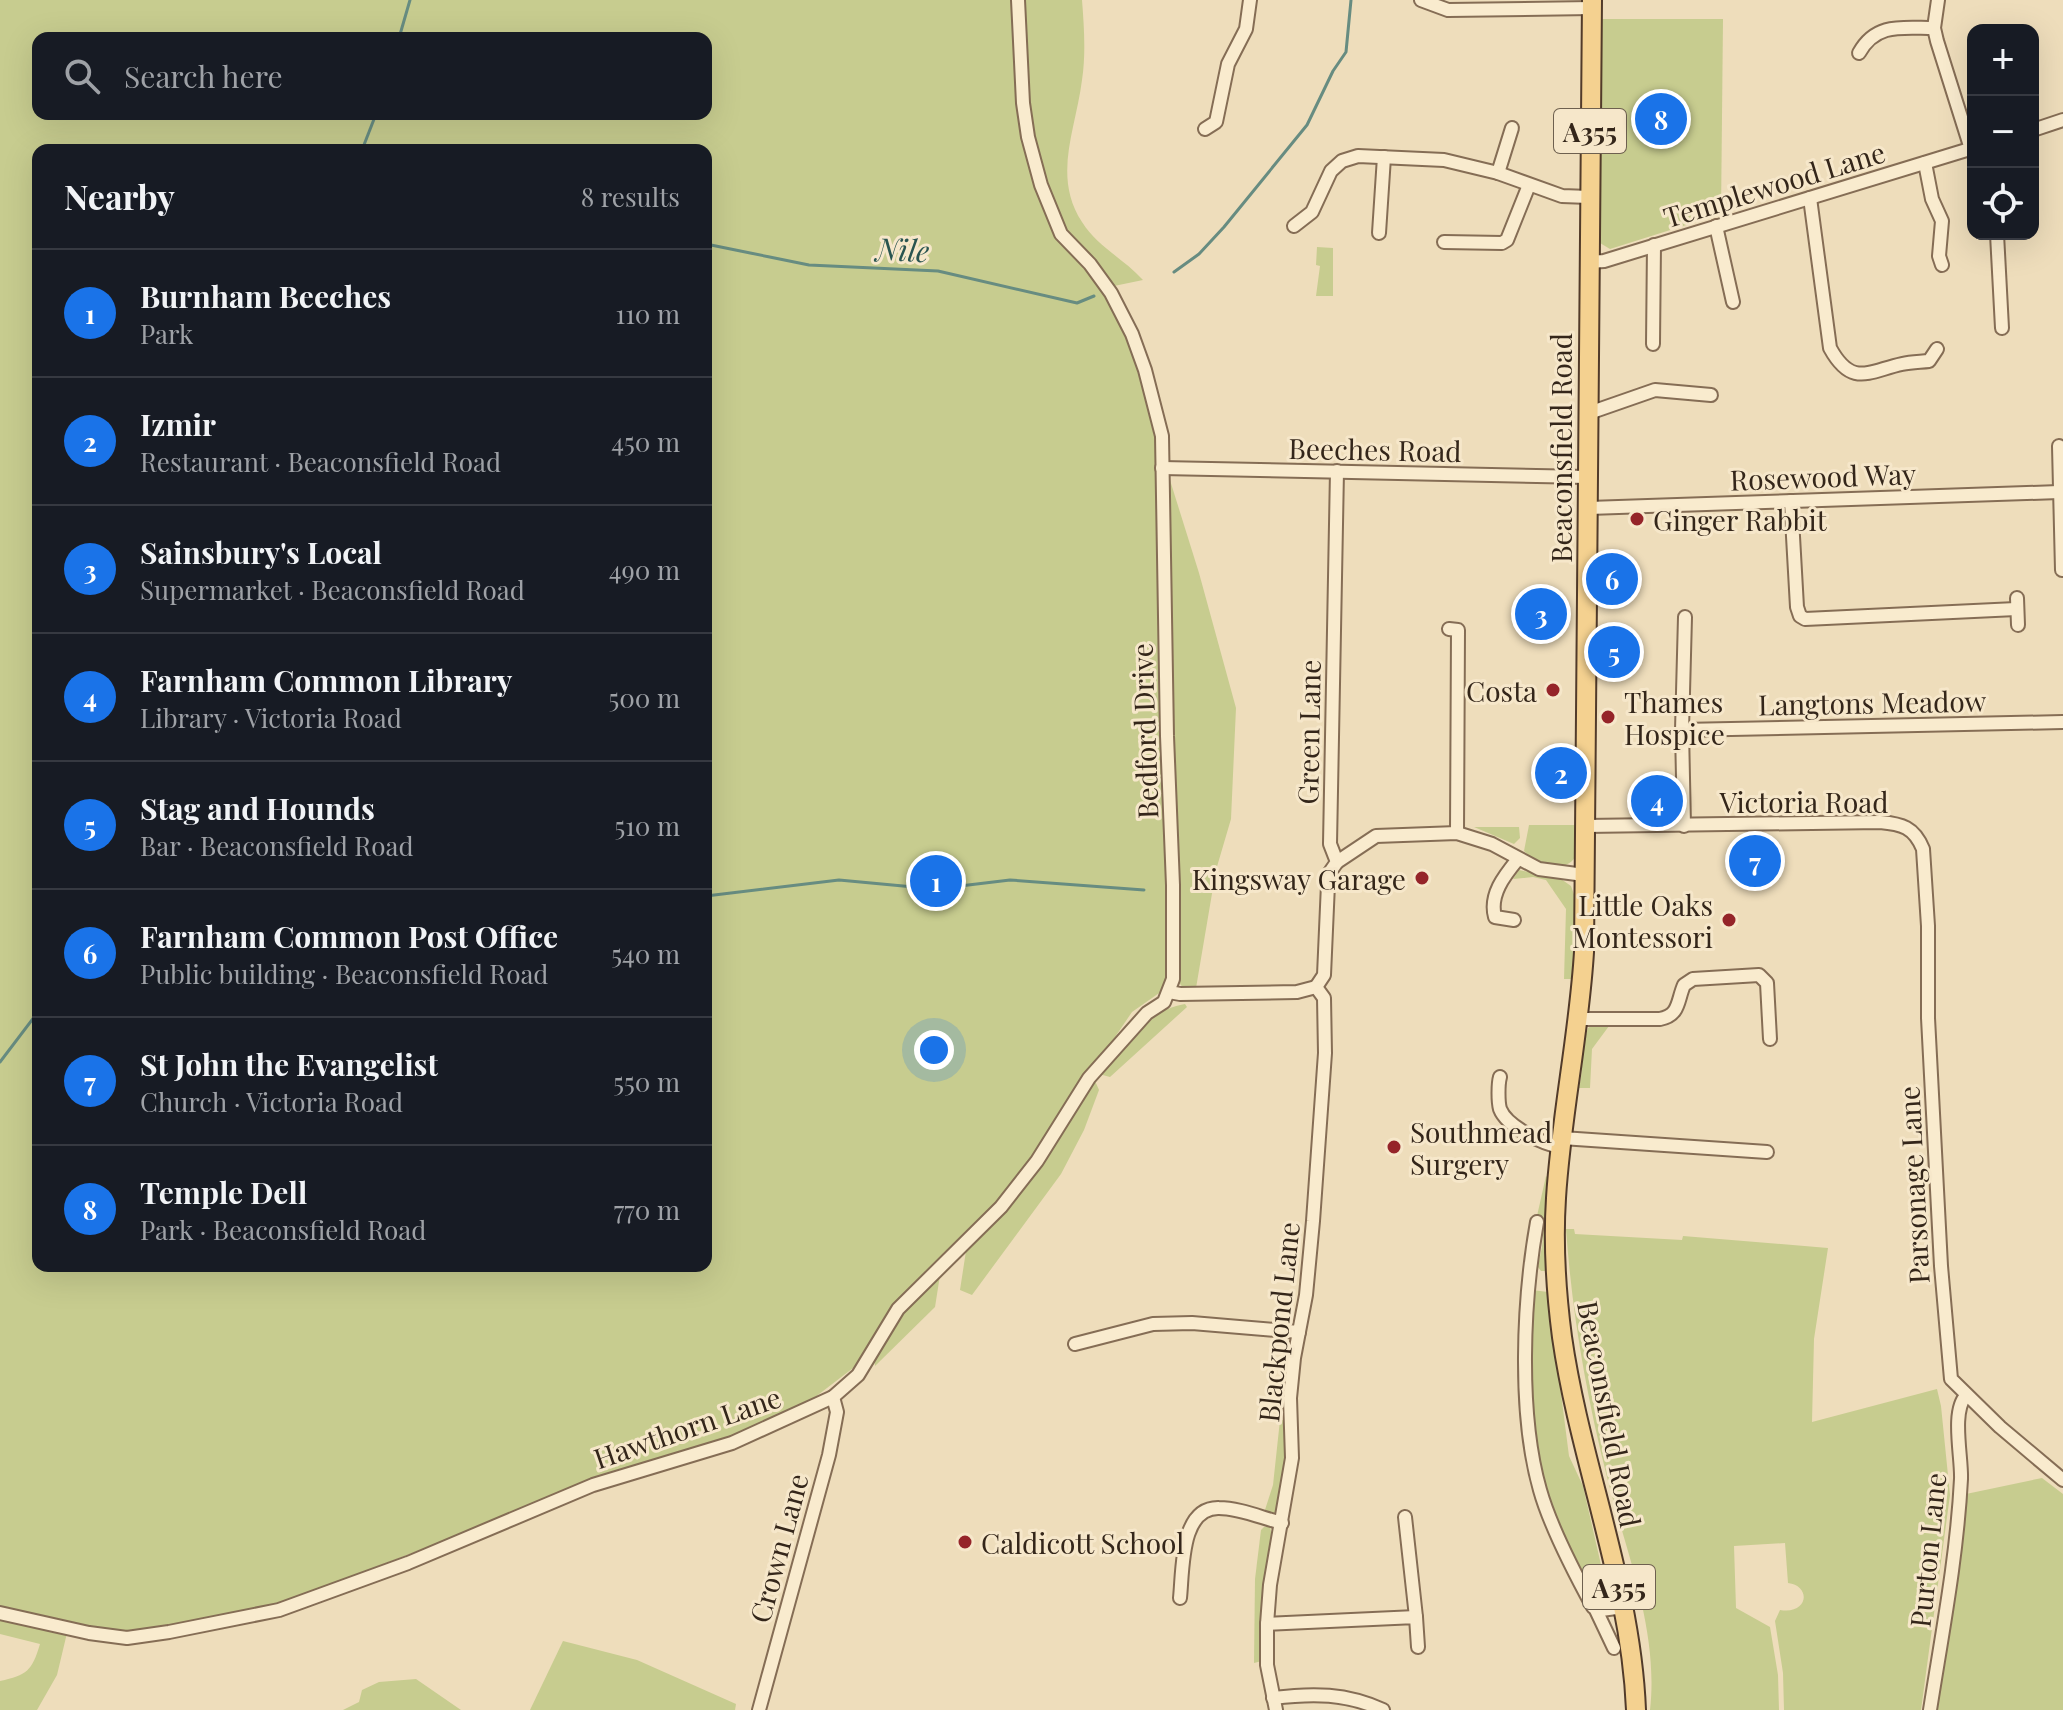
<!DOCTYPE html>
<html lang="en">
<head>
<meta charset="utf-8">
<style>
  :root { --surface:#171b24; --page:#20242c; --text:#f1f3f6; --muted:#9ea1a6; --line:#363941; --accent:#1a73e8 }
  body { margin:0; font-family:"Playfair Display",serif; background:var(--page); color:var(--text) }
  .controls { position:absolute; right:24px; top:24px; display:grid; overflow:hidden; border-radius:16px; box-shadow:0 8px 32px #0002 }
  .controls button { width:72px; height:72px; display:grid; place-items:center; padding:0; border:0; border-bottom:2px solid var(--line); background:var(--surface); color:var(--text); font:40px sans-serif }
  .you { position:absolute; left:934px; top:1050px; width:28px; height:28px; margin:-20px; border:6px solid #fff; border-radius:50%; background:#1a73e8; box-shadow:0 0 0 12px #1a73e833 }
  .badge { display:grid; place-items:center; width:52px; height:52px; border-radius:50%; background:var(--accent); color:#fff; font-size:26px; font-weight:700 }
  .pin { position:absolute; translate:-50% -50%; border:4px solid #fff; box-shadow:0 2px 8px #0006 }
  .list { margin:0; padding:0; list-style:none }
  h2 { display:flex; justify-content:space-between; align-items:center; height:104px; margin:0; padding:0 32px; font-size:34px }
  h2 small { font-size:26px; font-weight:400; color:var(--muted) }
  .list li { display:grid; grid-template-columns:52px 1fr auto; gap:24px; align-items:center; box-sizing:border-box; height:128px; padding:0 32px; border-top:2px solid var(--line) }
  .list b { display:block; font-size:30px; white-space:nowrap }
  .list p { margin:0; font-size:26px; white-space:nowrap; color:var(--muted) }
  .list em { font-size:26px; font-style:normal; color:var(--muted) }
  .icon { flex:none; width:44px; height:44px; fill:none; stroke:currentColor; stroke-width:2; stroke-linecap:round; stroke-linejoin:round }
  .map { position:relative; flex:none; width:2063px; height:1710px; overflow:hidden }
  .search { position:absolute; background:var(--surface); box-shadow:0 8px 32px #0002; left:32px; top:32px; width:680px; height:88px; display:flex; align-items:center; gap:20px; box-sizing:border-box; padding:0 28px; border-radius:16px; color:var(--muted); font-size:30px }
  .panel { position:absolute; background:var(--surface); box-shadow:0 8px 32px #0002; left:32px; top:144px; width:680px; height:1128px; border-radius:16px }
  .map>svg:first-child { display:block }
</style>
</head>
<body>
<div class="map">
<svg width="2063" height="1710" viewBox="0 0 2063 1710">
  <rect width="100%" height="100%" fill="#edb"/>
  <!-- green -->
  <g fill="#c7cc8f" fill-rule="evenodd">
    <path d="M0,0h1015l2,95 44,146 30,28 41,72 23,99 14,541 -7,10 -30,21 -110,162 -36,43 -94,92 -35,56 -47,36 -80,38 -242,85 -230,88 -116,22 -30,-1 -112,-24zM38,38h668v76h-668zM38,150h668v1116h-668z"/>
    <path d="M1022,0h60c2,26 4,54 0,80 -6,49 -30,96 0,142 16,25 42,37 61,58l-29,6c-20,-22 -45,-45 -59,-72 -30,-61 -29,-147 -33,-214z"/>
    <polygon points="1601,19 1723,19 1721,214 1610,249 1600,243"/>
    <polygon points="1317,247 1333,248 1333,296 1316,296 1320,266 1316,265"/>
    <polygon points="1169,477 1199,573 1236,708 1231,819 1216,870 1196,988 1184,989 1177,980 1165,481"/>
    <path d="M1529,825h48c0,9 2,24 -2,32 -10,18 -41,6 -51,-6z"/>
    <polygon points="1474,827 1519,827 1520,838 1514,844"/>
    <polygon points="1519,870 1561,879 1571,886 1576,900 1574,979 1564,979 1566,909 1546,880 1533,877 1513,879"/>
    <path d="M1185,1004l2,3 -77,70 -11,-3c25,-30 44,-62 86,-70z"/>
    <path d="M1596,1023h9l4,3 -17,23 -2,39h-11c5,-20 2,-41 9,-60z"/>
    <polygon points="1095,1081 1099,1090 1084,1130 1061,1174 972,1295 960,1290 966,1251 1029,1179"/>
    <path d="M1546,1176l5,5 -1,85 -3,5h-6l-3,-4c3,-17 10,-36 -1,-51z"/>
    <path d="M1566,1229h8l1,5 107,6 1,-4 145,12 -14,91 -2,83 125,-33 4,17 9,89 -29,215h-137l-1,-37 -8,-52 5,-11c28,5 32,-24 8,-27l-3,-40 -51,3 2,62 34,19 8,48 1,35h-129c9,-79 -24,-158 -43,-233 -21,-83 -35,-164 -41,-248z"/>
    <polygon points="940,1275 935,1307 875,1366 874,1358 899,1316"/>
    <path d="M1532,1290l16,2 21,164 14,30 26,114 -13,2c-15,-31 -33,-63 -45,-96 -25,-68 -21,-145 -19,-216z"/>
    <path d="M1280,1420h6c5,30 -3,62 -8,91l-7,4 -7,-2 9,-28z"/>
    <polygon points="2042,1478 2063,1494 2063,1710 1936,1710 1943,1676 1966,1494"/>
    <polygon points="1264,1527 1270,1527 1273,1539 1262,1661 1254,1663 1255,1579 1261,1530"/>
    <path d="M0,1615l67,18 -10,42 -20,35h-37v-29c27,-6 32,-10 40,-37l-40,-10z"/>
    <polygon points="563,1641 637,1660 736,1704 735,1710 530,1710"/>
    <polygon points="416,1679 461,1710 343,1710 359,1702 362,1690 379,1682"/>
  </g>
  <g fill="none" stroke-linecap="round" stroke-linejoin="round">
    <!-- stream -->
    <g stroke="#678c81" stroke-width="3">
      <polyline points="399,38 410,0"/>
      <polyline points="362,150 376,114"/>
      <polyline points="706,244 809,265 938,271 1077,303 1094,296"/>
      <polyline points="1174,272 1199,254 1224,227 1307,125 1333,71 1346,52 1351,0"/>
      <polyline points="706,896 839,880 935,889 1010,880 1144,890"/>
      <polyline points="0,1062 38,1012"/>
    </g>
    <!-- street casing -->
    <g stroke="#856d55" stroke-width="16">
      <g id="street">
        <polyline points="1421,0 1448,10 1592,8"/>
        <polyline points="1938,0 1934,28 1937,41 1971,149"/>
        <path d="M1859,53c17,-31 44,-25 75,-25"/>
        <polyline points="1205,129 1216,122 1228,64 1246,29 1250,0"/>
        <polyline points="2033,130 2063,120"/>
        <polyline points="1925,163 1932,199 1942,221 1939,256 1942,265"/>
        <polyline points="1498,173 1512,128"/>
        <path d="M1810,198l20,150c22,40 39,23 72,16 9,-2 18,-2 27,-3l8,-12"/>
        <polyline points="1294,226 1312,212 1331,171 1342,161 1358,156 1444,160 1498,173 1562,196 1589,197"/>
        <polyline points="1716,226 1733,302"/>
        <polyline points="1379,233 1384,157"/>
        <polyline points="1997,234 2002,328"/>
        <polyline points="1444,242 1502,243 1507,240 1529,185"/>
        <polyline points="1589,262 1604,261 1973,148"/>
        <polyline points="1653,344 1654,245"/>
        <polyline points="1589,413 1655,390 1711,395"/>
        <polyline points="2059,446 2062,570"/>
        <polyline points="1162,468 1587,477"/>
        <polyline points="1791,501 1797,607 1800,616 1805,619 2016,609"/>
        <polyline points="1589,508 2059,492"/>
        <polyline points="2017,598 2018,625"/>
        <polyline points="1449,629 1458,630 1457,833"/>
        <polyline points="1682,730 2063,722"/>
        <path d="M1586,826l294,-4c22,2 34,5 43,27l5,77v92l13,248 10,113 49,48 63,53"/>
        <polyline points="1684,826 1682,730 1685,617"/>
        <polyline points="1337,862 1376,836 1457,833 1492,844 1539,869 1584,875"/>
        <path d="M1514,920l-19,-3c-6,-22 9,-41 23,-58"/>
        <polyline points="1316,987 1324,975 1328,884 1330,872 1337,862 1330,844 1337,471"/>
        <polyline points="1169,992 1180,994 1297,992 1316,987"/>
        <path d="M1579,1019h81c20,-4 17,-18 24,-34l9,-6 66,-4 8,8 3,56"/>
        <path d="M1500,1077c-2,7 -2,25 0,32 7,18 43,35 61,38"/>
        <polyline points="1562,1138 1767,1152"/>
        <path d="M1537,1222c-14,79 -19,191 3,268 10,36 35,84 53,117l8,3 23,-3"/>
        <polyline points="1075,1344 1153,1324 1192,1323 1299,1332"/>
        <polyline points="1405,1517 1416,1617"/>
        <path d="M1180,1598c3,-28 0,-91 39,-90 20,0 43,10 63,15"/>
        <polyline points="1596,1610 1614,1648"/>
        <polyline points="0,1613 89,1633 127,1638 169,1632 279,1610 408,1563 593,1485 732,1443 833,1397 858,1375 898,1309 1001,1207 1037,1161 1089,1078 1147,1013 1164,1002 1173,979 1173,885 1167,736 1162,436 1145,370 1132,334 1111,293 1090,264 1061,234 1041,185 1028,137 1023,103 1018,0"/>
        <polyline points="1267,1624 1416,1617 1418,1647"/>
        <path d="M1273,1698c40,-5 73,-5 110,12"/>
        <polyline points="759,1710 829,1455 837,1412 833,1397"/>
        <polyline points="1276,1710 1267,1665 1267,1624 1270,1585 1292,1458 1290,1398 1294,1358 1306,1295 1313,1221 1325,1053 1324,998 1316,987"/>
        <path d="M1930,1710c12,-76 27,-153 31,-231 1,-21 -10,-68 5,-83"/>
      </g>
    </g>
    <!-- primary casing -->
    <g stroke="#523b2a" stroke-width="22">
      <path id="primary" d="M1592,0l-8,952c-5,83 -23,164 -28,246 -3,46 0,93 6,139 18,126 69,246 74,373"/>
    </g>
    <!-- street -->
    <use href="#street" stroke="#f9ebce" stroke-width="12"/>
    <!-- primary -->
    <use href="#primary" stroke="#f4d190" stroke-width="18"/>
  </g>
  <!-- markers -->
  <g fill="#952429" stroke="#f6e7ca" stroke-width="3">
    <circle cx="1637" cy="519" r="8"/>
    <circle cx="1553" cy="690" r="8"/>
    <circle cx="1608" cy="717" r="8"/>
    <circle cx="1422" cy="878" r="8"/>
    <circle cx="1729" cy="920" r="8"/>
    <circle cx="1394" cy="1147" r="8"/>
    <circle cx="965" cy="1542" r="8"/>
  </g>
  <g text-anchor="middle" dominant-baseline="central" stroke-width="6" stroke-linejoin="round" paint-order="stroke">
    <!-- shield labels -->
    <g fill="#f6e7ca" stroke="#6e604f" stroke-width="2">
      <rect x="1554" y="109" width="72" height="44" rx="6"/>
      <rect x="1583" y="1565" width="72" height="44" rx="6"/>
    </g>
    <g font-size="26" font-weight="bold" fill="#34261a">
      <text x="1590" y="131">A355</text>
      <text x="1619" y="1587">A355</text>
    </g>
    <!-- street labels -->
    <g font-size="28" fill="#34261a" stroke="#f6e7ca">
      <text transform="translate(1774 184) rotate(-17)">Templewood Lane</text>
      <text transform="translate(1560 448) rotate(-90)">Beaconsfield Road</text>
      <text transform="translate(1375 449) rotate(1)">Beeches Road</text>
      <text transform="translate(1823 476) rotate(-2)">Rosewood Way</text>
      <text transform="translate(1872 702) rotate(-1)">Langtons Meadow</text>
      <text transform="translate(1144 731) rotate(-92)">Bedford Drive</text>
      <text transform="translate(1308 732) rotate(-89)">Green Lane</text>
      <text x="1804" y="801">Victoria Road</text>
      <text transform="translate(1913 1185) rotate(-93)">Parsonage Lane</text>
      <text transform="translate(1278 1322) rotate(-84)">Blackpond Lane</text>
      <text transform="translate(1610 1414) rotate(79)">Beaconsfield Road</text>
      <text transform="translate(687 1427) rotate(-19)">Hawthorn Lane</text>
      <text transform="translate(778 1548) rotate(-75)">Crown Lane</text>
      <text transform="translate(1927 1550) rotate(-84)">Purton Lane</text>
    </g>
    <!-- poi labels -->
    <g font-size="28" fill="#34261a" stroke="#f6e7ca" text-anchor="start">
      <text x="1653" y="519">Ginger Rabbit</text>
      <text x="1537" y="690" text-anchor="end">Costa</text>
      <text x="1624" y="701">Thames<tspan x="1624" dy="32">Hospice</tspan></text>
      <text x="1406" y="878" text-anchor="end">Kingsway Garage</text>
      <text x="1713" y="904" text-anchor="end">Little Oaks<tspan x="1713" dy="32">Montessori</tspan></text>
      <text x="1410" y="1131">Southmead<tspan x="1410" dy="32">Surgery</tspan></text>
      <text x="981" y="1542">Caldicott School</text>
    </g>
    <!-- water labels -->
    <g font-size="30" font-style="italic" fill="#295450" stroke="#f6e7ca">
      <text transform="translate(903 249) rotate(3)">Nile</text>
    </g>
  </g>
</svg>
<div class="controls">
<button>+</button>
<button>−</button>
<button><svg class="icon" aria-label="locate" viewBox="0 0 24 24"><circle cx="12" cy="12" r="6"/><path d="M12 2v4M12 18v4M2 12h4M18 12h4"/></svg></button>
</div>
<div class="you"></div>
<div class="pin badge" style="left:936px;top:881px">1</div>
<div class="pin badge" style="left:1561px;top:773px">2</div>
<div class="pin badge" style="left:1541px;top:614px">3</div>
<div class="pin badge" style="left:1657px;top:801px">4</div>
<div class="pin badge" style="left:1614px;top:652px">5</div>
<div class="pin badge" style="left:1612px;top:579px">6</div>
<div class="pin badge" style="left:1755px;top:861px">7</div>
<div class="pin badge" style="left:1661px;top:119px">8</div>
<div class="search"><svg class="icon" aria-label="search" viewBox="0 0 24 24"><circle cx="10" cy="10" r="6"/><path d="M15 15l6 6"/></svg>Search here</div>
<section class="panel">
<h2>Nearby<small>8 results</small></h2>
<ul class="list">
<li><span class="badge">1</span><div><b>Burnham Beeches</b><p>Park</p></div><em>110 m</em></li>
<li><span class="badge">2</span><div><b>Izmir</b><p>Restaurant · Beaconsfield Road</p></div><em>450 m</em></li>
<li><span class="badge">3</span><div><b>Sainsbury's Local</b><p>Supermarket · Beaconsfield Road</p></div><em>490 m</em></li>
<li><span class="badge">4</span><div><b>Farnham Common Library</b><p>Library · Victoria Road</p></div><em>500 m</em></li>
<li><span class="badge">5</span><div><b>Stag and Hounds</b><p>Bar · Beaconsfield Road</p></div><em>510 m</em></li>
<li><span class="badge">6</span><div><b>Farnham Common Post Office</b><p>Public building · Beaconsfield Road</p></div><em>540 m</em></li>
<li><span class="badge">7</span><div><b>St John the Evangelist</b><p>Church · Victoria Road</p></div><em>550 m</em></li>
<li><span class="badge">8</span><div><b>Temple Dell</b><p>Park · Beaconsfield Road</p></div><em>770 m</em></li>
</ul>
</section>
</div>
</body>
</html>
